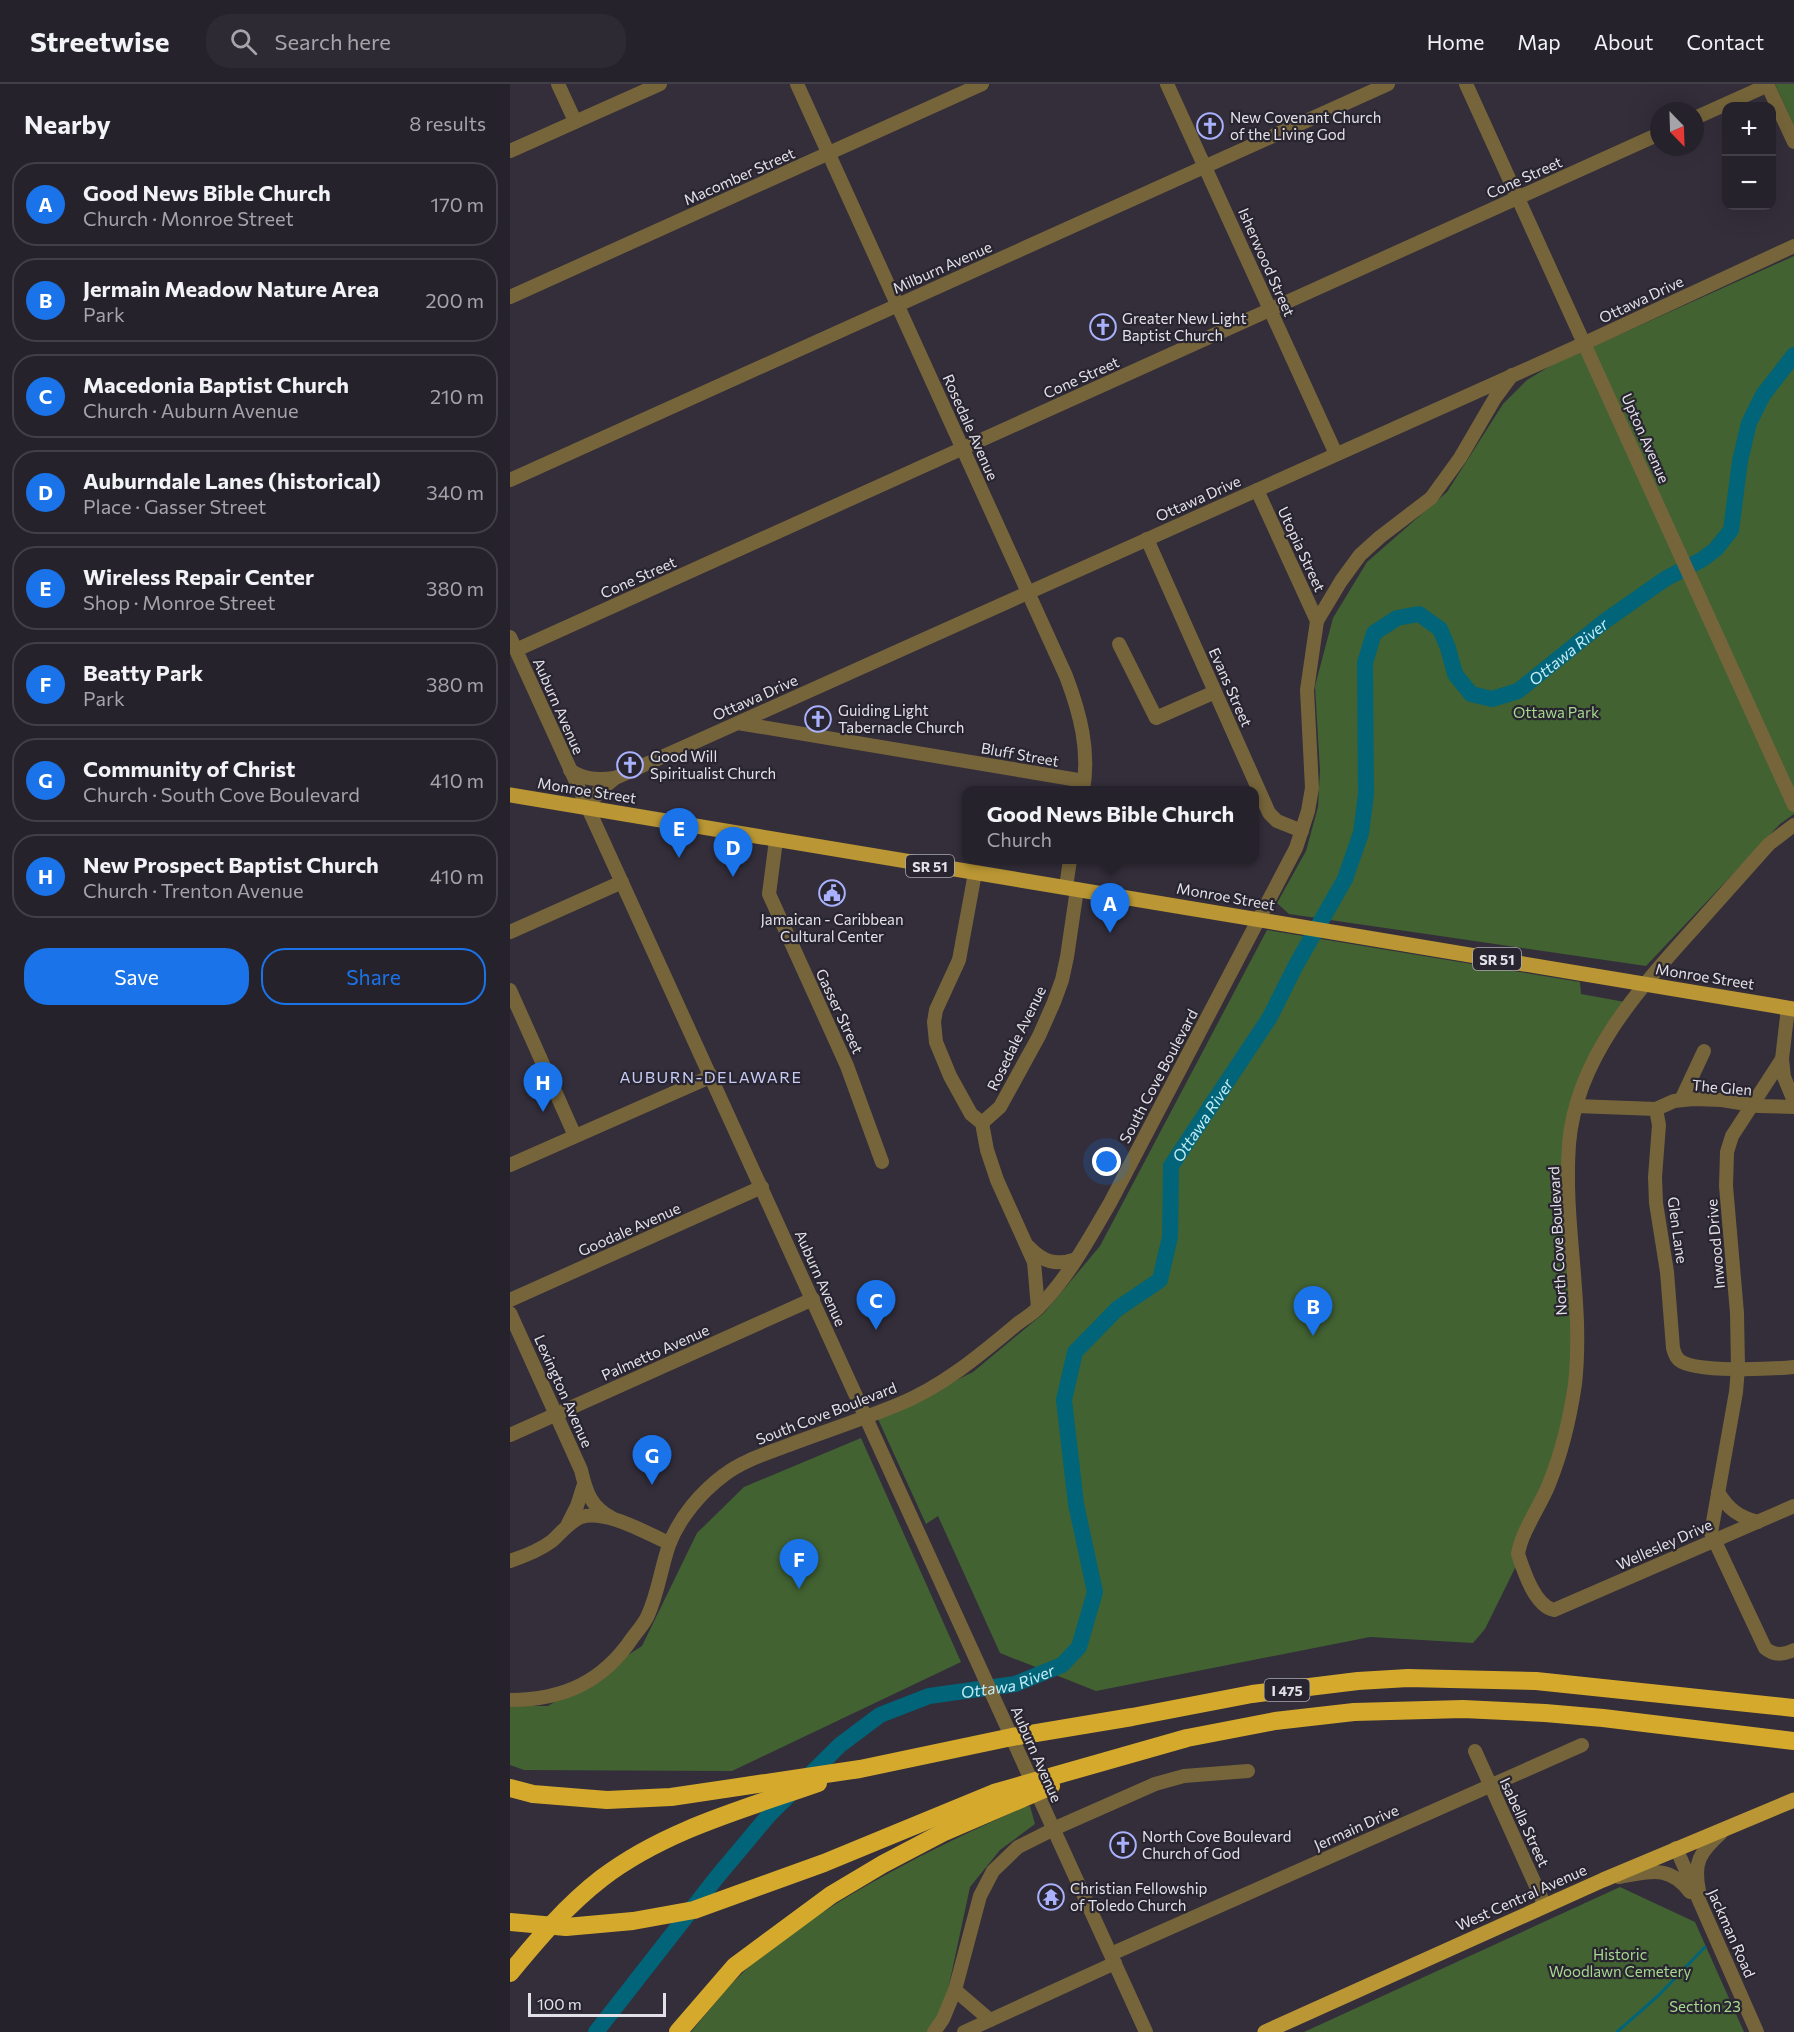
<!DOCTYPE html>
<html lang="en">
<head>
<meta charset="utf-8">
<style>
  :root { --surface:#26222c; --page:#2e2a34; --text:#f1f3f6; --muted:#a4a4a9; --line:#423f48; --accent:#1a73e8 }
  body { margin:0; font-family:Commissioner,sans-serif; background:var(--page); color:var(--text) }
  .controls { position:absolute; right:18px; top:18px; display:grid; overflow:hidden; border-radius:12px; box-shadow:0 6px 24px #0002 }
  .controls button { width:54px; height:54px; display:grid; place-items:center; padding:0; border:0; border-bottom:2px solid var(--line); background:var(--surface); color:var(--text); font:30px sans-serif }
  .compass { position:absolute; left:1140px; top:18px; width:54px; height:54px; border-radius:50%; background:var(--surface); box-shadow:0 6px 24px #0002; rotate:157deg }
  .scale { position:absolute; left:18px; bottom:15px; width:138px; box-sizing:border-box; padding-left:6px; border:3px solid #e3e1e8; border-top:0; font-size:16px; line-height:21px; white-space:nowrap; color:#e3e1e8; -webkit-text-stroke:4px #292530; paint-order:stroke }
  .you { position:absolute; left:597px; top:1078px; width:21px; height:21px; margin:-15px; border:4px solid #fff; border-radius:50%; background:#1a73e8; box-shadow:0 0 0 9px #1a73e833 }
  .badge { display:grid; place-items:center; width:39px; height:39px; border-radius:50%; background:var(--accent); color:#fff; font-size:20px; font-weight:700 }
  .pin { position:absolute; translate:-50% -50px; filter:drop-shadow(0 2px 3px #0008) }
  .pin::after { content:''; position:absolute; top:32px; width:21px; height:18px; background:inherit; clip-path:polygon(0 0,100% 0,50% 100%) }
  .popup { position:absolute; left:452px; top:702px; width:297px; height:78px; box-sizing:border-box; display:grid; place-content:center; border-radius:12px; background:var(--surface); filter:drop-shadow(0 2px 4px #0005); font-size:20px; white-space:nowrap; color:var(--muted) }
  .popup b { font-size:22px; color:var(--text) }
  .popup::after { content:''; position:absolute; left:50%; top:100%; margin-left:-12px; border:12px solid transparent; border-top-color:var(--surface) }
  .list { margin:0; padding:0; list-style:none }
  h2 { display:flex; justify-content:space-between; align-items:center; height:78px; margin:0; padding:0 24px; font-size:26px }
  h2 small { font-size:20px; font-weight:400; color:var(--muted) }
  .list li { display:grid; grid-template-columns:39px 1fr auto; gap:18px; align-items:center; box-sizing:border-box; height:84px; margin:0 12px 12px; padding:0 12px; border:2px solid var(--line); border-radius:24px }
  .list b { display:block; font-size:22px; white-space:nowrap }
  .list p { margin:0; font-size:20px; white-space:nowrap; color:var(--muted) }
  .list em { font-size:20px; font-style:normal; color:var(--muted) }
  .actions { display:flex; gap:12px; padding:18px 24px }
  .actions a { flex:1; padding:14px 0; border:2px solid var(--accent); border-radius:24px; text-align:center; font-size:21px; color:var(--accent) }
  .actions .main { background:var(--accent); color:#fff }
  .icon { flex:none; width:33px; height:33px; fill:none; stroke:currentColor; stroke-width:2; stroke-linecap:round; stroke-linejoin:round }
  .map { position:relative; flex:none; width:1284px; height:1948px; overflow:hidden }
  header { display:flex; align-items:center; gap:36px; box-sizing:border-box; height:84px; padding:0 30px; background:var(--surface); border-bottom:2px solid var(--line) }
  header strong { font-size:28px }
  nav { display:flex; gap:33px; margin-inline-start:auto; font-size:21px }
  .search { width:420px; height:54px; background:var(--page); display:flex; align-items:center; gap:15px; box-sizing:border-box; padding:0 21px; border-radius:24px; color:var(--muted); font-size:22px }
  main { display:flex }
  aside { flex:1; background:var(--surface) }
  .map>svg:first-child { display:block }
</style>
</head>
<body>
<header>
<strong>Streetwise</strong>
<div class="search"><svg class="icon" aria-label="search" viewBox="0 0 24 24"><circle cx="10" cy="10" r="6"/><path d="M15 15l6 6"/></svg>Search here</div>
<nav><a>Home</a><a>Map</a><a>About</a><a>Contact</a></nav>
</header>
<main>
<aside>
<h2>Nearby<small>8 results</small></h2>
<ul class="list">
<li><span class="badge">A</span><div><b>Good News Bible Church</b><p>Church · Monroe Street</p></div><em>170 m</em></li>
<li><span class="badge">B</span><div><b>Jermain Meadow Nature Area</b><p>Park</p></div><em>200 m</em></li>
<li><span class="badge">C</span><div><b>Macedonia Baptist Church</b><p>Church · Auburn Avenue</p></div><em>210 m</em></li>
<li><span class="badge">D</span><div><b>Auburndale Lanes (historical)</b><p>Place · Gasser Street</p></div><em>340 m</em></li>
<li><span class="badge">E</span><div><b>Wireless Repair Center</b><p>Shop · Monroe Street</p></div><em>380 m</em></li>
<li><span class="badge">F</span><div><b>Beatty Park</b><p>Park</p></div><em>380 m</em></li>
<li><span class="badge">G</span><div><b>Community of Christ</b><p>Church · South Cove Boulevard</p></div><em>410 m</em></li>
<li><span class="badge">H</span><div><b>New Prospect Baptist Church</b><p>Church · Trenton Avenue</p></div><em>410 m</em></li>
</ul>
<div class="actions"><a class="main">Save</a><a>Share</a></div>
</aside>
<div class="map">
<svg width="1284" height="1948" viewBox="0 0 1284 1948">
  <rect width="100%" height="100%" fill="#332e3a"/>
  <!-- green -->
  <g fill="#426232">
    <polygon points="1265,0 1284,0 1284,42"/>
    <polygon points="1284,172 1284,730 1270,740 1136,882 779,830 767,819 796,767 808,723 810,687 805,602 823,534 857,478 937,408 993,320 1017,296 1042,281"/>
    <path d="M757,846l313,52 1,12 55,10c-22,32 -43,65 -54,103 -3,12 -5,25 -7,37l-4,295 -17,50 -69,140 -12,14 -103,-6 -274,54 -96,-38 -62,-137 -12,8 -48,-105 95,-47 71,-59 56,-67z"/>
    <polygon points="351,1354 451,1578 222,1687 14,1686 0,1681 0,1622 38,1622 132,1562 187,1449 234,1403"/>
    <path d="M520,1722l5,18 -35,26 -30,37 -24,112 -7,16 -12,17h-236c21,-25 42,-53 68,-74 80,-64 172,-109 265,-151z"/>
    <polygon points="1110,1803 1185,1838 1234,1948 794,1948"/>
  </g>
  <g fill="none" stroke-linecap="round" stroke-linejoin="round">
    <!-- stream -->
    <polyline stroke="#026478" stroke-width="3" points="1107,1948 1149,1911 1195,1863"/>
    <!-- river -->
    <path stroke="#026478" stroke-width="16" id="s1" d="M86,1948l121,-155 52,-62 71,-70 40,-30 49,-19 86,-12 47,-19 17,-18 16,-55 -19,-88 -12,-104 11,-48 42,-43 43,-29 10,-43 1,-71 99,-149 26,-52 49,-86 16,-46 5,-39 -1,-131 9,-30 23,-15 22,-4 21,15 8,19 7,26 16,20 21,5 26,-8 87,-70 60,-42 38,-20 13,-10 15,-19 9,-69 9,-38 14,-28 31,-40"/>
    <!-- minor -->
    <g stroke="#76653a" stroke-width="14">
      <polyline points="48,0 65,37"/>
      <path d="M287,0l269,592c14,37 24,74 17,114"/>
      <polyline points="657,0 826,370"/>
      <polyline points="956,0 1284,721"/>
      <polyline points="1257,0 1284,58"/>
      <polyline points="1185,34 1258,1"/>
      <polyline points="0,67 150,0"/>
      <polyline points="0,213 472,0"/>
      <polyline points="0,396 878,0"/>
      <polyline points="747,406 807,537"/>
      <polyline points="637,455 759,729 767,737 792,747"/>
      <polyline points="0,553 636,1948"/>
      <polyline points="609,560 646,634 705,608"/>
      <polyline points="6,566 1149,50"/>
      <polyline points="228,639 574,697"/>
      <path d="M60,686c14,10 28,10 45,8"/>
      <polyline points="78,724 88,708 105,694 1075,259 1284,162"/>
      <path d="M1284,741l-25,19c-25,28 -50,56 -75,84 -55,61 -118,130 -125,216 -6,80 15,159 6,240 -5,34 -13,68 -26,100 -9,23 -27,46 -31,70 6,18 17,52 36,56l240,-104"/>
      <polyline points="266,756 259,810 337,982 372,1078"/>
      <polyline points="465,789 449,876 426,926 424,938 426,958 440,992 461,1030 472,1039 477,1066 487,1096 524,1178 528,1224"/>
      <polyline points="556,803 560,776"/>
      <polyline points="0,848 112,798"/>
      <polyline points="0,906 65,1052"/>
      <path d="M1278,924l-6,51 -50,77 -5,16 -1,34 11,127 1,55 -2,24 -25,141 54,115c9,8 18,7 29,2"/>
      <polyline points="1272,975 1274,993 1284,1017"/>
      <polyline points="1171,1016 1194,967"/>
      <polyline points="1066,1022 1146,1025 1164,1017 1183,1015 1212,1016 1249,1022 1284,1023"/>
      <path d="M1146,1025l3,16 -4,52 1,26 11,69 6,76c1,4 2,8 6,12 15,13 93,9 115,7"/>
      <polyline points="472,1039 490,1023 529,952 544,918 552,896 557,873 567,805"/>
      <polyline points="0,1081 202,992"/>
      <path d="M519,1163c14,15 27,19 47,12"/>
      <polyline points="0,1216 252,1103"/>
      <path d="M0,1229l71,157c5,22 10,37 31,48"/>
      <polyline points="0,1351 303,1215"/>
      <path d="M1208,1408c10,17 21,25 40,30"/>
      <polyline points="58,1440 67,1422 74,1400"/>
      <path d="M0,1477c15,-5 30,-11 42,-20 9,-8 17,-19 29,-24 25,-8 65,16 88,26"/>
      <path d="M0,1616c53,0 93,-18 123,-63 5,-7 12,-14 15,-22 10,-22 13,-47 21,-70 10,-27 32,-53 55,-70 18,-14 41,-21 62,-29 37,-14 74,-26 111,-41 45,-18 83,-50 120,-81 7,-5 15,-10 21,-16 30,-30 51,-69 72,-105l186,-355 12,-37 4,-23 -5,-98 10,-69 24,-40 19,-26 20,-18 51,-39 29,-40 35,-60 17,-23"/>
      <polyline points="965,1667 1035,1822"/>
      <polyline points="1166,1764 1247,1948"/>
      <path d="M1109,1793c30,-5 50,-13 71,15"/>
      <path d="M1189,1807c-6,-29 1,-39 22,-58"/>
      <polyline points="601,1870 1072,1661"/>
      <polyline points="445,1906 480,1936"/>
      <polyline points="424,1948 433,1935 445,1906 470,1812 483,1787 508,1763 550,1742 645,1700 674,1692 738,1687"/>
      <polyline points="454,1948 605,1879"/>
    </g>
    <!-- major -->
    <g stroke="#ba9734" stroke-width="15">
      <polyline points="0,711 1284,925"/>
      <polyline points="755,1948 1093,1796 1284,1716"/>
    </g>
    <!-- highway -->
    <g stroke="#d5aa2c" stroke-width="18">
      <polyline points="0,1704 23,1710 97,1716 161,1713 350,1685 502,1653 622,1633 742,1610 848,1597 898,1594 1026,1597 1284,1624"/>
      <polyline points="0,1838 56,1843 123,1837 184,1826 314,1779 484,1709 677,1654 765,1637 844,1628 953,1625 1035,1629 1093,1634 1284,1657"/>
      <path d="M0,1889c28,-34 57,-68 92,-95 63,-48 142,-69 216,-95"/>
      <polyline points="168,1948 225,1882 321,1811 373,1780 432,1749 541,1702"/>
    </g>
  </g>
  <!-- icons -->
  <defs>
    <g id="church-ring" transform="scale(1.35)"><circle r="9.5" fill="#292530" stroke="#a9b0fc" stroke-width="1.5"/><path d="M-1.2-6h2.4v3.5h3.3v2.4h-3.3V6h-2.4V-.1h-3.3v-2.4h3.3Z" fill="#a9b0fc"/></g>
    <g id="civic-ring" transform="scale(1.35)"><circle r="9.5" fill="#292530" stroke="#a9b0fc" stroke-width="1.5"/><path d="M-.6-6.5H3V-4.5H.6V-3L4-1V1h2V6H-6V1h2V-1L-.6-3ZM-1.2 2.5V6h2.4V2.5Z" fill="#a9b0fc"/></g>
    <g id="temple-ring" transform="scale(1.35)"><circle r="9.5" fill="#292530" stroke="#a9b0fc" stroke-width="1.5"/><path d="M0-6L5-2H3V0L6.5 2.5H4V6H1.5V3h-3V6H-4V2.5H-6.5L-3 0V-2H-5Z" fill="#a9b0fc"/></g>
  </defs>
  <g fill-rule="evenodd">
    <use href="#church-ring" x="700" y="42"/>
    <use href="#church-ring" x="593" y="243"/>
    <use href="#church-ring" x="308" y="635"/>
    <use href="#church-ring" x="120" y="681"/>
    <use href="#civic-ring" x="322" y="809"/>
    <use href="#church-ring" x="613" y="1761"/>
    <use href="#temple-ring" x="541" y="1813"/>
  </g>
  <g text-anchor="middle" dominant-baseline="central" stroke-width="4.5" stroke-linejoin="round" paint-order="stroke">
    <!-- shield labels -->
    <g fill="#292530" stroke="#aba9b1" stroke-width="1.5">
      <rect x="396" y="771" width="48" height="22" rx="4.5"/>
      <rect x="963" y="864" width="48" height="22" rx="4.5"/>
      <rect x="754.5" y="1595" width="45" height="22" rx="4.5"/>
    </g>
    <g font-size="14" font-weight="bold" fill="#e3e1e8">
      <text x="420" y="782">SR 51</text>
      <text x="987" y="875">SR 51</text>
      <text x="777" y="1606">I 475</text>
    </g>
    <!-- poi labels -->
    <g font-size="15" fill="#e3e1e8" stroke="#292530" text-anchor="start">
      <text x="720" y="33">New Covenant Church<tspan x="720" dy="17">of the Living God</tspan></text>
      <text x="612" y="234">Greater New Light<tspan x="612" dy="17">Baptist Church</tspan></text>
      <text x="328" y="626">Guiding Light<tspan x="328" dy="17">Tabernacle Church</tspan></text>
      <text x="140" y="672">Good Will<tspan x="140" dy="17">Spiritualist Church</tspan></text>
      <text x="322" y="835" text-anchor="middle">Jamaican - Caribbean<tspan x="322" dy="17">Cultural Center</tspan></text>
      <text x="632" y="1752">North Cove Boulevard<tspan x="632" dy="17">Church of God</tspan></text>
      <text x="560" y="1804">Christian Fellowship<tspan x="560" dy="17">of Toledo Church</tspan></text>
    </g>
    <!-- street labels -->
    <g font-size="15" fill="#e3e1e8" stroke="#292530">
      <text transform="translate(229 92) rotate(-24)">Macomber Street</text>
      <text transform="translate(1014 93) rotate(-24)">Cone Street</text>
      <text transform="translate(757 178) rotate(66)">Isherwood Street</text>
      <text transform="translate(432 183) rotate(-24)">Milburn Avenue</text>
      <text transform="translate(1131 215) rotate(-25)">Ottawa Drive</text>
      <text transform="translate(571 293) rotate(-24)">Cone Street</text>
      <text transform="translate(461 343) rotate(66)">Rosedale Avenue</text>
      <text transform="translate(1136 354) rotate(66)">Upton Avenue</text>
      <text transform="translate(688 414) rotate(-24)">Ottawa Drive</text>
      <text transform="translate(792 465) rotate(65)">Utopia Street</text>
      <text transform="translate(128 493) rotate(-24)">Cone Street</text>
      <text transform="translate(721 603) rotate(66)">Evans Street</text>
      <text transform="translate(245 613) rotate(-24)">Ottawa Drive</text>
      <text transform="translate(49 622) rotate(66)">Auburn Avenue</text>
      <text transform="translate(510 670) rotate(10)">Bluff Street</text>
      <text transform="translate(77 706) rotate(9)">Monroe Street</text>
      <text transform="translate(716 812) rotate(10)">Monroe Street</text>
      <text transform="translate(1195 892) rotate(9)">Monroe Street</text>
      <text transform="translate(330 927) rotate(65)">Gasser Street</text>
      <text transform="translate(506 954) rotate(-64)">Rosedale Avenue</text>
      <text transform="translate(648 992) rotate(-62)">South Cove Boulevard</text>
      <text transform="translate(1212 1003) rotate(5)">The Glen</text>
      <text transform="translate(119 1145) rotate(-24)">Goodale Avenue</text>
      <text transform="translate(1168 1146) rotate(82)">Glen Lane</text>
      <text transform="translate(1047 1157) rotate(-93)">North Cove Boulevard</text>
      <text transform="translate(1205 1160) rotate(-95)">Inwood Drive</text>
      <text transform="translate(311 1194) rotate(66)">Auburn Avenue</text>
      <text transform="translate(145 1268) rotate(-24)">Palmetto Avenue</text>
      <text transform="translate(54 1307) rotate(66)">Lexington Avenue</text>
      <text transform="translate(316 1329) rotate(-21)">South Cove Boulevard</text>
      <text transform="translate(1154 1460) rotate(-24)">Wellesley Drive</text>
      <text transform="translate(527 1670) rotate(66)">Auburn Avenue</text>
      <text transform="translate(1015 1738) rotate(65)">Isabella Street</text>
      <text transform="translate(846 1743) rotate(-24)">Jermain Drive</text>
      <text transform="translate(1011 1813) rotate(-24)">West Central Avenue</text>
      <text transform="translate(1222 1849) rotate(66)">Jackman Road</text>
    </g>
    <!-- park labels -->
    <g font-size="15" fill="#a6d88e" stroke="#292530">
      <text x="1046" y="628">Ottawa Park</text>
      <text x="1110" y="1870">Historic<tspan x="1110" dy="17">Woodlawn Cemetery</tspan></text>
      <text x="1195" y="1922">Section 23</text>
    </g>
    <!-- water labels -->
    <g font-size="16" font-style="italic" fill="#c3ecf8" stroke="#292530">
      <text stroke="none"><textPath href="#s1" startOffset="2018">Ottawa River</textPath></text>
      <text stroke="none"><textPath href="#s1" startOffset="1226">Ottawa River</textPath></text>
      <text stroke="none"><textPath href="#s1" startOffset="560">Ottawa River</textPath></text>
    </g>
    <!-- neighbourhood labels -->
    <g font-size="16" letter-spacing="1.5" fill="#c7ccf7" stroke="#292530">
      <text x="201" y="992">AUBURN-DELAWARE</text>
    </g>
  </g>
</svg>
<div class="controls">
<button>+</button>
<button>−</button>
</div>
<svg class="compass" viewBox="-18 -18 36 36"><path d="M0-13l5 13h-10z" fill="#e53935"/><path d="M0 13l5-13h-10z" fill="#a4a4a9"/></svg>
<div class="scale">100 m</div>
<div class="you"></div>
<div class="pin badge" style="left:600px;top:849px">A</div>
<div class="popup"><b>Good News Bible Church</b>Church</div>
<div class="pin badge" style="left:803px;top:1252px">B</div>
<div class="pin badge" style="left:366px;top:1246px">C</div>
<div class="pin badge" style="left:223px;top:793px">D</div>
<div class="pin badge" style="left:169px;top:774px">E</div>
<div class="pin badge" style="left:289px;top:1505px">F</div>
<div class="pin badge" style="left:142px;top:1401px">G</div>
<div class="pin badge" style="left:33px;top:1028px">H</div>
</div>
</main>
</body>
</html>
